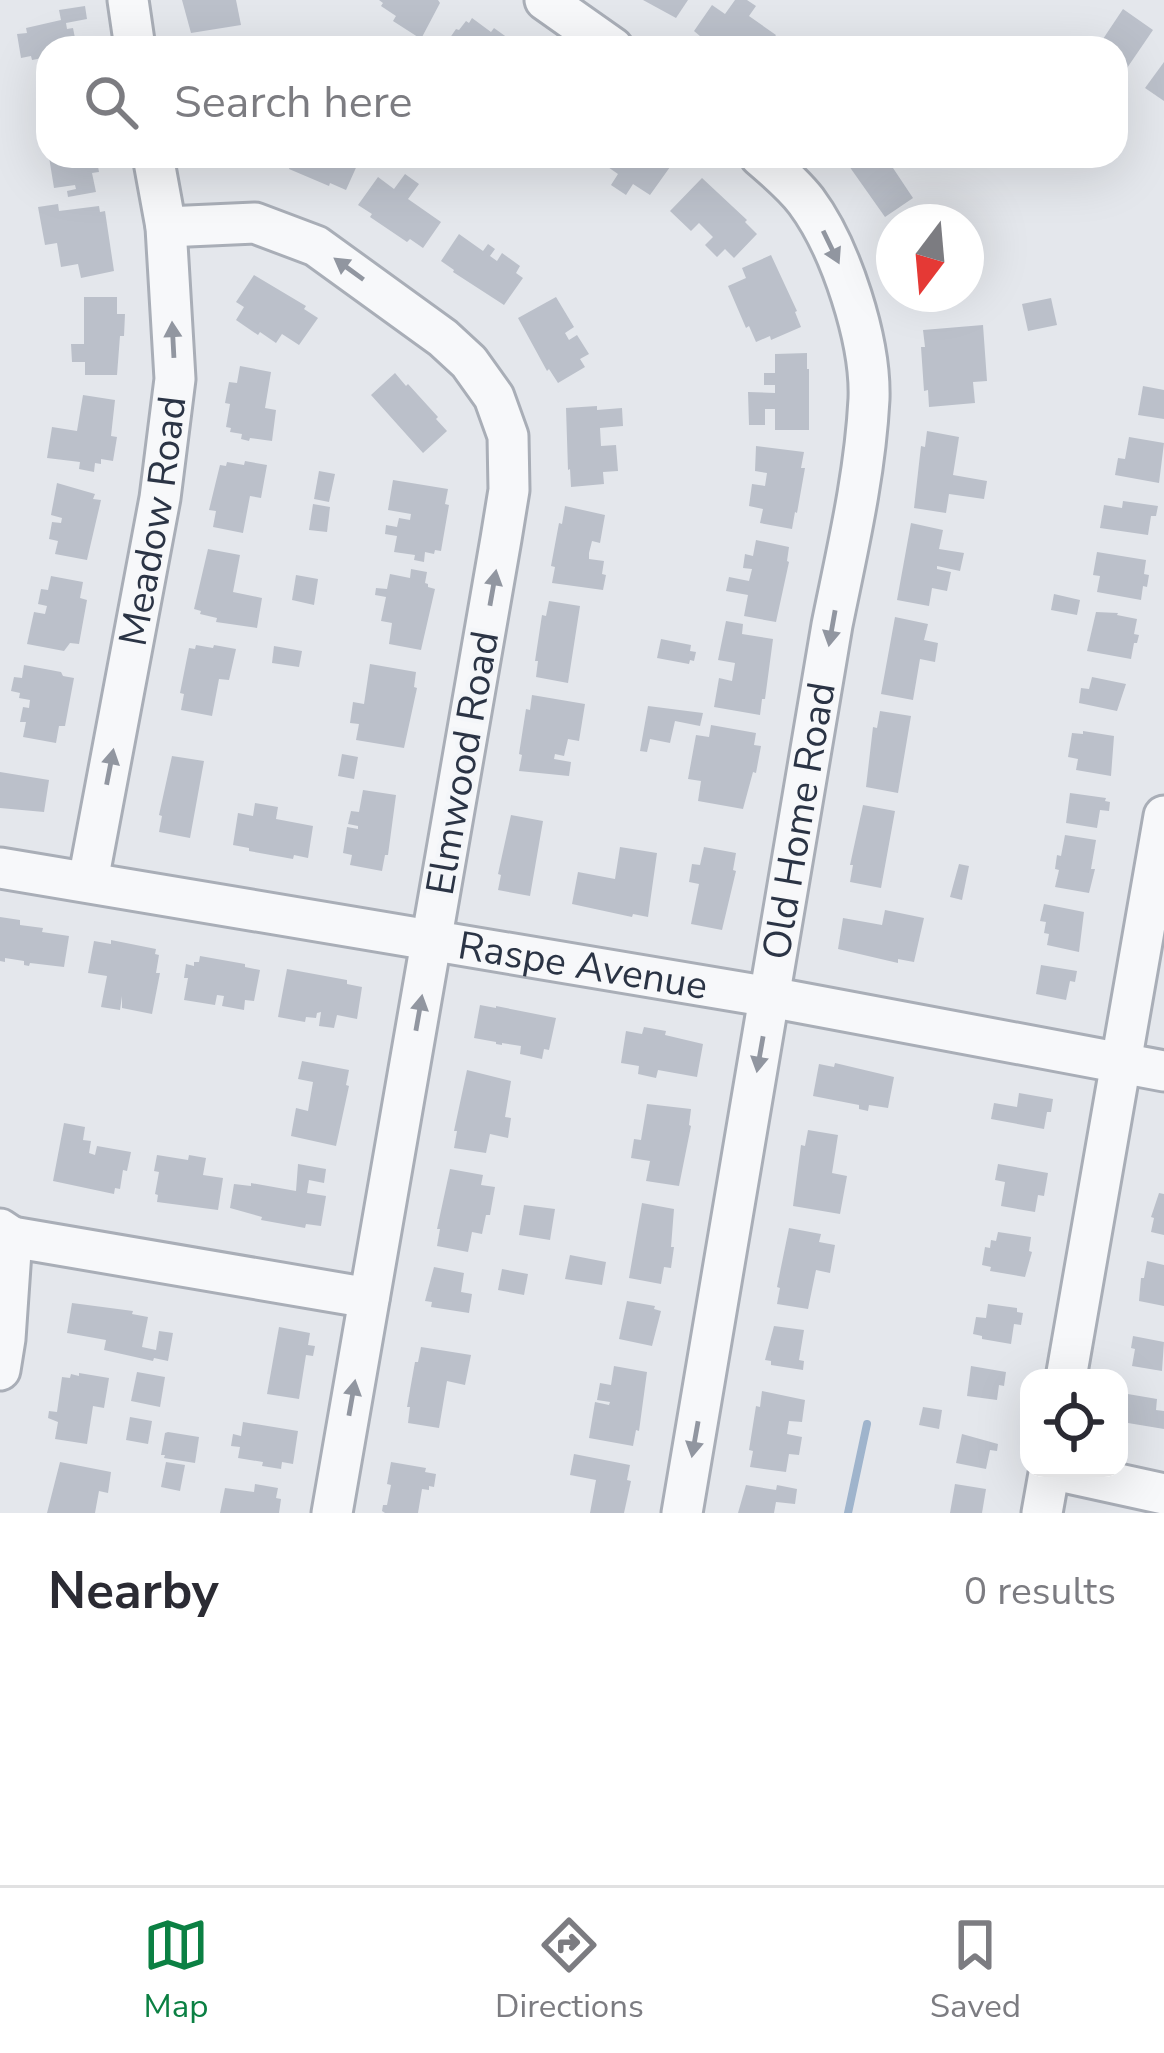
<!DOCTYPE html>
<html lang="en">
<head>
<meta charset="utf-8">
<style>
  :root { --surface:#fff; --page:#f7f7f7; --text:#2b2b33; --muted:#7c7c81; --line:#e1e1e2; --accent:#0b8043 }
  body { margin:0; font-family:"Nunito Sans",sans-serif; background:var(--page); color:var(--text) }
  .controls { position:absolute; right:36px; bottom:36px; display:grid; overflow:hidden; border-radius:24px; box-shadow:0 12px 48px #0002 }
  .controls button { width:108px; height:108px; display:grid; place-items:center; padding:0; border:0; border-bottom:3px solid var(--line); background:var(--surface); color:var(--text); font:60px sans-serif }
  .compass { position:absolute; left:876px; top:204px; width:108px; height:108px; border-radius:50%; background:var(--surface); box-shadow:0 12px 48px #0002; rotate:196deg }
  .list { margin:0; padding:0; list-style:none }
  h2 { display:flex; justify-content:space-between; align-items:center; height:156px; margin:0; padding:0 48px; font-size:51px }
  h2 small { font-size:39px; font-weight:400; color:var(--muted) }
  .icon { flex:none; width:66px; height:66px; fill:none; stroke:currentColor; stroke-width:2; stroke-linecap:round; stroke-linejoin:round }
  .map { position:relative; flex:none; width:1164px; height:1513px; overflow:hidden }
  .search { position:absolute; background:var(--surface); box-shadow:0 12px 48px #0002; left:36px; right:36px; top:36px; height:132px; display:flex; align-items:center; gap:30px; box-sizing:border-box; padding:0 42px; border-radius:36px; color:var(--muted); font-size:45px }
  .sheet { height:372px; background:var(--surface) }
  nav { display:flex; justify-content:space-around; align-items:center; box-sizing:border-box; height:168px; border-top:3px solid var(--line); background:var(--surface); font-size:33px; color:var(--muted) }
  nav a { display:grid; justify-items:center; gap:6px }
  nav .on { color:var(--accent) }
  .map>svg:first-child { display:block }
</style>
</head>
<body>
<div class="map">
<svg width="1164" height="1513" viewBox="0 0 1164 1513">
  <rect width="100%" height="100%" fill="#e4e7ec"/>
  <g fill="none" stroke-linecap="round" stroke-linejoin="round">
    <!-- stream -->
    <polyline stroke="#9fb4cc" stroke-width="8" points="848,1513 867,1424"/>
  </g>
  <!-- building -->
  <g fill="#bbc0ca">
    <polygon points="182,0 236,0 241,25 191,33"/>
    <polygon points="379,0 438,0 440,3 421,39 393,21 396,16 381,6 383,3"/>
    <polygon points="643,0 688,0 676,18"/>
    <polygon points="735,0 747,0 756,6 749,16 776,35 767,48 714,48 694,31 712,5 725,14"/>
    <polygon points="85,6 87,19 66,23 67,29 73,28 77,48 48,48 48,74 40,75 39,67 44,66 43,58 32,60 31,56 21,58 17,34 27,33 26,28 61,20 59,10"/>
    <polygon points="1123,9 1153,30 1125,71 1116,65 1116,48 1097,48"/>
    <polygon points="472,18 491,32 494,28 512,41 507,48 443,48 456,29 459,30 466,21 469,23"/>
    <polygon points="1164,62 1164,101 1145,88"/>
    <polygon points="96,156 99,172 92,173 96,192 68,197 67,191 76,189 75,185 54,188 49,157"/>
    <polygon points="277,156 349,156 359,161 346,190 330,183 329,186 289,169 290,166 276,160"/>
    <polygon points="592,156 669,156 675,160 650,195 633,184 626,195 611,185 618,174"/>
    <polygon points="846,156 885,156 913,198 885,217 849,166 852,164"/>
    <polygon points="405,174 419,184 408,199 441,222 423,248 410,239 407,242 370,217 372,214 358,205 378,177 394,189"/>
    <polygon points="702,178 747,220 745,222 757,234 734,258 725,249 717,257 705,245 713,237 699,223 691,231 670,211"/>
    <polygon points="58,204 59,211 99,206 100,212 105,211 114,271 81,278 78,264 61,267 57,243 45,245 38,207"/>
    <polygon points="459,234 483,251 488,244 495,249 490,256 497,261 502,253 520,266 516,273 523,278 504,305 453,272 454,270 441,261"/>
    <polygon points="771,255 797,311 795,312 801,327 771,340 770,336 756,342 749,326 746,328 728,286 746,278 742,268"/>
    <polygon points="254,275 306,306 304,309 318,318 299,345 282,334 276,343 260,332 258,335 236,320 244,307 236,302"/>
    <polygon points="914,294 960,294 961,295 920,309"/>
    <polygon points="84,297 117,297 117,314 125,314 124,336 120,336 117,375 85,375 85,362 72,362 71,344 84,344"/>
    <polygon points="556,297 574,327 565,333 569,340 577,335 589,354 580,359 585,367 558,383 549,369 547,371 518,318"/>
    <polygon points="1051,298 1057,325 1028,331 1022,304"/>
    <polygon points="983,325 987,381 973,382 975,403 929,407 928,390 924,391 921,347 925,347 923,330"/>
    <polygon points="807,353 807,369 809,369 809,430 775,430 775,409 765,409 765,425 749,425 748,392 775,393 775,385 764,385 764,373 775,373 775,354"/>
    <polygon points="240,366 271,372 265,408 276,410 272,441 250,438 249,441 241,439 242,434 230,432 231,428 226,427 230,404 225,403 229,382 237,383"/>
    <polygon points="395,373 406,386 408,384 438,417 436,419 447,431 423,453 371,395"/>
    <polygon points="1143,386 1164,390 1164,419 1138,415"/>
    <polygon points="83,395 115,400 111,436 117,437 113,461 101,459 101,464 95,463 94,472 79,469 80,462 47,458 52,427 77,431"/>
    <polygon points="597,406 597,410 622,408 623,426 600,428 601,446 616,445 618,471 603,472 604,484 571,487 570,469 568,470 566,408"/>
    <polygon points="927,431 959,437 953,475 987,481 984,499 949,494 946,513 914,508 921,446 925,447"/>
    <polygon points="1129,437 1164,443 1159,483 1115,475 1118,458 1125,459"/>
    <polygon points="756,446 804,452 801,468 805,468 797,513 795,512 792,529 760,523 763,509 749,506 752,484 765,486 767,473 755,471"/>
    <polygon points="245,461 267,465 261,498 250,496 243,533 213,527 216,511 209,510 220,465 226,466 227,462 244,465"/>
    <polygon points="319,471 335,474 329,502 314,499"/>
    <polygon points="393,480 448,489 445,504 449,505 441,551 435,550 434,554 425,552 424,562 414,560 415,555 394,552 397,536 385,534 386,525 397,527 399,518 410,520 411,514 388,510"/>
    <polygon points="57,483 95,494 93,499 101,500 87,560 55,554 58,541 49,539 52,522 61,523 62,518 51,515"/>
    <polygon points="1123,501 1158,506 1156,516 1151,516 1148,535 1100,528 1104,505 1122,508"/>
    <polygon points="313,504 330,507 327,532 309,530"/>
    <polygon points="565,506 605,515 600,543 592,541 589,553 589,559 604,561 602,574 606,575 603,590 552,583 555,567 551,566 559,523 562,524"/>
    <polygon points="911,523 943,530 939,549 964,553 960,571 937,566 937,569 951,572 947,591 932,588 929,606 897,600"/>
    <polygon points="756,540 789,547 787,561 789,562 776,622 744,616 748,595 726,591 729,577 749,581 752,569 743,568 745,554 753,556"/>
    <polygon points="208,549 240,555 233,592 262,598 257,628 216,622 217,618 200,614 201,611 194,609"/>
    <polygon points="1097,552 1146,560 1144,574 1149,575 1147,587 1143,586 1141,600 1097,592 1100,576 1093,575"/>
    <polygon points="411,569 427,572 425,583 428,584 428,587 435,589 421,650 389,644 392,623 381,621 386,597 375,595 376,588 387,589 390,574 410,578"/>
    <polygon points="296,575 318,579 314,605 292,600"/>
    <polygon points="51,576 83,582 80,598 87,600 79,644 70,643 64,651 27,644 34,612 45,614 47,606 38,604 41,589 48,590"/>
    <polygon points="1054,594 1080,600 1077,615 1051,610"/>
    <polygon points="549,601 580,606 568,683 536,677 538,661 535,661 542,615 546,616"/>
    <polygon points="1096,612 1118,613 1117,615 1137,619 1134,634 1139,635 1137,643 1134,643 1131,659 1087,651"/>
    <polygon points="895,617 928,624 924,640 938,643 935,662 920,659 913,700 881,694"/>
    <polygon points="726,621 743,624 742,634 773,639 765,699 762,699 760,715 714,707 719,678 732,681 735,663 718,660"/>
    <polygon points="661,639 691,645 690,651 696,652 694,661 690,660 689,664 657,658"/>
    <polygon points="196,645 213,648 214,645 236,649 229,680 219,679 212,716 181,710 184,694 180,693 189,648 195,649"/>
    <polygon points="274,646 302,651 299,667 272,663"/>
    <polygon points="370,664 416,672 414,687 417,688 404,748 356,740 359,724 350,723 353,702 364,704"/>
    <polygon points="24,665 61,672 63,676 74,678 65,726 59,726 56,743 23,737 26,722 20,722 23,707 29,708 30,700 19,698 20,693 11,691 14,677 22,678"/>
    <polygon points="1092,677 1126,684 1117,711 1079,703 1081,688 1089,689"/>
    <polygon points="532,695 585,704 579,741 568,739 564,756 555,754 554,759 571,762 569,776 519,771 522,755 519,754 526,709 530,710"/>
    <polygon points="648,706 703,713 700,726 675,721 670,743 650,739 647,752 640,751"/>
    <polygon points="880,711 911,716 898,793 866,787 873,727 877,728"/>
    <polygon points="711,725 756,733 754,745 761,746 756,773 753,772 743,809 698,801 701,781 688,779 696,735 709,737"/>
    <polygon points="1083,731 1114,736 1111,776 1076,770 1078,759 1068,757 1072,733 1083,734"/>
    <polygon points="342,754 358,757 354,779 338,776"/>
    <polygon points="172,756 204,761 190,838 159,832 162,816 159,815"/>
    <polygon points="0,772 49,780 44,812 0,808"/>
    <polygon points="363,790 396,795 388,855 385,855 382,871 350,865 352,855 343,853 347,827 358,829 358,826 348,824 351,811 359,812"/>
    <polygon points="1070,793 1106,798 1105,801 1110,802 1109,811 1100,810 1097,828 1066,823"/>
    <polygon points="255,803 278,807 276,819 313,826 308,858 294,855 293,859 249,851 249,848 233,845 238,813 253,816"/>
    <polygon points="863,805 895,811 881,888 850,882 853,865 850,865"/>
    <polygon points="511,815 543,821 530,896 498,890 501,875 498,874"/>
    <polygon points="1065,835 1096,840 1091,869 1095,869 1089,893 1055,887 1059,870 1055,869 1057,855 1061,856"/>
    <polygon points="620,847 657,853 648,917 633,914 632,917 572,904 578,872 615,879"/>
    <polygon points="704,847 736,853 733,870 736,871 722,930 691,924 699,884 689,882 692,864 700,865"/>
    <polygon points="959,864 969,866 962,900 950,897"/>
    <polygon points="1044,904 1084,912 1079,952 1047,945 1049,934 1044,933 1046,922 1040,921"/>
    <polygon points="885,910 924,918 914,962 898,959 898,963 838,949 843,918 882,925"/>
    <polygon points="0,917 20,920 20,925 43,928 42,932 69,936 64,967 30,963 29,966 24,965 24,961 5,958 5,962 0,961"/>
    <polygon points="111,940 156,949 155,954 159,955 156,973 160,973 152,1014 122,1008 122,996 120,1010 101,1007 107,976 88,973 94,941 111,944"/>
    <polygon points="200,956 245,964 245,967 260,970 254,1001 245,1000 244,1010 222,1006 224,996 217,995 215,1005 184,1000 188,978 184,978 186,964 194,966 194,962 199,962"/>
    <polygon points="1041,965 1077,971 1075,982 1070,981 1066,1000 1036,994"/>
    <polygon points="287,969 347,980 347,984 362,987 357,1019 337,1015 334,1028 319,1026 321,1012 317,1013 316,1018 306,1017 305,1022 278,1017"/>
    <polygon points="480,1005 496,1008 496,1006 556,1018 549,1050 544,1049 542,1059 520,1054 521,1046 502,1043 502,1045 496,1044 496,1042 474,1038"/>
    <polygon points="644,1027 666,1031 665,1035 703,1044 697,1077 658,1070 656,1078 638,1074 639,1066 621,1063 626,1031 642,1034"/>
    <polygon points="302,1061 349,1070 346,1085 349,1086 336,1146 291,1136 296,1108 308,1111 313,1082 298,1079"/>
    <polygon points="835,1063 894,1077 888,1108 869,1105 868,1111 859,1109 859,1105 813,1096 819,1064 834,1067"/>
    <polygon points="467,1070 511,1081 505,1117 511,1118 508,1138 490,1134 486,1153 454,1148 457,1131 454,1131"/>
    <polygon points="1019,1093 1053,1099 1051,1112 1047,1112 1044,1129 991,1119 994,1103 1017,1107"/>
    <polygon points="647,1104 691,1109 689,1125 691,1126 679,1186 646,1181 650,1161 631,1158 634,1139 641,1140"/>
    <polygon points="64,1123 85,1127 83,1140 91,1141 89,1153 95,1155 97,1146 131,1152 127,1171 123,1170 120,1189 115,1188 114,1194 53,1181"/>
    <polygon points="808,1130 838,1135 832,1173 847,1176 840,1214 793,1206 801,1145 805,1146"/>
    <polygon points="157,1155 188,1160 189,1155 206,1158 203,1175 223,1178 218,1210 157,1202 158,1195 155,1194 159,1172 154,1171"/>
    <polygon points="298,1164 326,1169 324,1183 309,1180 307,1193 326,1196 321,1226 306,1224 305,1228 261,1220 262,1217 230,1208 234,1184 251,1186 251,1183 296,1191"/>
    <polygon points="998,1164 1048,1173 1044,1196 1038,1195 1035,1212 1001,1206 1005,1182 995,1180"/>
    <polygon points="450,1169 483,1175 481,1185 495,1187 490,1215 486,1215 482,1234 472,1232 468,1252 437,1246 440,1229 437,1229"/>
    <polygon points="1159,1193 1164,1194 1164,1235 1151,1232 1154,1218 1151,1217"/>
    <polygon points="642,1203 674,1209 671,1247 674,1247 671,1268 664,1267 661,1284 629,1278"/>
    <polygon points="524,1205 555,1209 550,1240 519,1235"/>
    <polygon points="789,1228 821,1234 819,1242 835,1245 830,1273 816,1270 808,1309 777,1304 780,1288 777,1287"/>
    <polygon points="998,1232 1031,1237 1029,1251 1032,1252 1025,1277 990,1271 991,1267 982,1265 985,1247 990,1248 991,1240 996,1241"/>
    <polygon points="570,1255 606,1262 602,1285 565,1279"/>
    <polygon points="1147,1261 1164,1265 1164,1306 1139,1301 1141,1278 1144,1278"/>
    <polygon points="434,1267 464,1273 461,1292 472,1294 469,1313 431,1307 432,1302 425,1301"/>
    <polygon points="502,1269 528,1274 524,1295 498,1290"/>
    <polygon points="627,1301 655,1306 654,1309 661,1311 652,1346 619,1339"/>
    <polygon points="72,1303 133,1311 132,1314 148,1317 142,1347 156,1350 159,1331 173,1333 168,1361 154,1358 153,1361 104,1350 106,1340 67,1333"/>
    <polygon points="988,1304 1017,1308 1017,1312 1023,1313 1021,1325 1014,1324 1011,1344 982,1339 982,1336 973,1334 976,1317 986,1318"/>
    <polygon points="774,1326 804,1330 799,1360 804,1361 803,1370 771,1365 771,1361 765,1360"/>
    <polygon points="279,1327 310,1333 308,1345 315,1346 313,1356 306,1355 299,1399 267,1394"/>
    <polygon points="1133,1336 1164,1342 1162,1371 1132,1366 1135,1349 1131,1348"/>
    <polygon points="421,1347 471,1355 465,1385 447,1381 439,1428 408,1423 410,1407 407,1407 415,1362 418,1362"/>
    <polygon points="614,1366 647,1372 639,1431 636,1430 633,1446 589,1438 595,1402 609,1405 610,1402 597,1400 600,1383 611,1385"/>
    <polygon points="971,1366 1006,1372 1004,1386 999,1385 997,1400 967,1396"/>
    <polygon points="137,1372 165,1377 160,1407 131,1401"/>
    <polygon points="79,1373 109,1378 104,1408 93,1406 87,1444 55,1439 58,1422 48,1418 49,1411 57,1412 62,1377 70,1378 71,1374 79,1376"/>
    <polygon points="762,1391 805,1400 802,1422 789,1421 787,1434 802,1437 799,1455 789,1454 786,1472 750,1467 753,1451 749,1450 756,1406 760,1407"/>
    <polygon points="1122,1393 1157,1399 1156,1410 1164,1411 1164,1429 1122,1422 1124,1406 1120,1405"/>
    <polygon points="923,1407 942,1410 939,1429 919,1425"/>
    <polygon points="130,1417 152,1421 148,1444 126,1440"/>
    <polygon points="243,1422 298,1431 293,1464 282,1462 281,1469 262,1466 263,1462 238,1458 240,1447 231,1446 233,1434 241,1436"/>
    <polygon points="168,1432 199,1437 195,1463 164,1458 165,1455 161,1455 165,1433"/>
    <polygon points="962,1434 998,1444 997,1451 990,1450 986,1469 956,1463"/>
    <polygon points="574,1454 630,1465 627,1480 631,1481 624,1513 590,1513 596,1480 570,1475"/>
    <polygon points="60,1462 111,1472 108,1493 99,1491 95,1513 47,1513"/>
    <polygon points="166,1462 185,1465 180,1491 161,1487"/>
    <polygon points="391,1462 426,1468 425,1472 436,1474 434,1487 429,1486 429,1490 422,1489 418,1513 385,1513 382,1511 383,1505 387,1505 391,1485 387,1484"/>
    <polygon points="255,1484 278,1488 276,1498 281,1499 279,1513 220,1513 225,1488 254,1492"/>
    <polygon points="955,1484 986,1489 982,1513 950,1513"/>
    <polygon points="746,1485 776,1490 777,1485 797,1489 795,1504 776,1502 774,1513 738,1513"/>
  </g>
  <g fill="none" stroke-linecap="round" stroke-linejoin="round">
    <!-- minor casing -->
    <g stroke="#a9aeb7" stroke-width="45">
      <g id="minor">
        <polyline points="128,0 135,48"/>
        <polyline points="545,0 613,48"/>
        <polyline points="166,227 255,223 316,246 443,338 469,362 494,397 508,436 509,490 501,539 332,1513"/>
        <path id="s1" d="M0,868l770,129 394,74"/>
        <path id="s2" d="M88,881l72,-383 15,-119 -9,-152 -13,-71"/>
        <polyline points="0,1229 12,1237 5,1339 0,1370"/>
        <polyline points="12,1237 369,1298"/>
        <polyline points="1066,1378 1164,816"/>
        <polyline points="1050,1469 1164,1494"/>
        <path id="s3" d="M682,1513l150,-888c15,-74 33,-149 37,-226 2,-58 -28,-151 -63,-198 -13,-17 -30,-31 -46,-45"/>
        <polyline points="1042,1513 1050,1468"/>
      </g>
    </g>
    <!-- minor -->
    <use href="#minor" stroke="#f7f8fa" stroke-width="39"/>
  </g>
  <!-- one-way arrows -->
  <defs><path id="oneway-solid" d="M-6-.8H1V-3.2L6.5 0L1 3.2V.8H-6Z" transform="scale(3)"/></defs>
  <g fill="#9196a0">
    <use href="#oneway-solid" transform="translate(831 247) rotate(64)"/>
    <use href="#oneway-solid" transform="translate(349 269) rotate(-144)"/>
    <use href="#oneway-solid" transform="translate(173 340) rotate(-93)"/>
    <use href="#oneway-solid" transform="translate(493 588) rotate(-80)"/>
    <use href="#oneway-solid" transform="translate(832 628) rotate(100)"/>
    <use href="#oneway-solid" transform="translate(110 767) rotate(-79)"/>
    <use href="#oneway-solid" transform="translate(419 1013) rotate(-80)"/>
    <use href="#oneway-solid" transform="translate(760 1054) rotate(100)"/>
    <use href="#oneway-solid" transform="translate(352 1398) rotate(-80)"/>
    <use href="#oneway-solid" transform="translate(695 1439) rotate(100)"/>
  </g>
  <g text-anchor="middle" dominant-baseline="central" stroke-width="9" stroke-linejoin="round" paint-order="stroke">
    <!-- street labels -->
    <g font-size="39" fill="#2b3445" stroke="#f4f6f9">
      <text stroke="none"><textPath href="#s2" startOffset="366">Meadow Road</textPath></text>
      <text transform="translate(463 763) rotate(-80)">Elmwood Road</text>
      <text stroke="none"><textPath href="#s3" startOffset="702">Old Home Road</textPath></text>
      <text stroke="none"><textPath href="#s1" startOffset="591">Raspe Avenue</textPath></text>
    </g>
  </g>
</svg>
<div class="controls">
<button><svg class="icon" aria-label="locate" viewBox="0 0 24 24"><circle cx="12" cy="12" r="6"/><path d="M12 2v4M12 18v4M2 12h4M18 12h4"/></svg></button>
</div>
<svg class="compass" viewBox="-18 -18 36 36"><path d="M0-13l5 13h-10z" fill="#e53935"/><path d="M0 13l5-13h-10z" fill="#7c7c81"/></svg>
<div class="search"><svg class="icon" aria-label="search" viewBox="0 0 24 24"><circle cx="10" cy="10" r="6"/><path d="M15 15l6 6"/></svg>Search here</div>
</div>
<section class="sheet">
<h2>Nearby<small>0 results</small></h2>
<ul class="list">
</ul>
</section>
<nav>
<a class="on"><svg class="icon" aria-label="map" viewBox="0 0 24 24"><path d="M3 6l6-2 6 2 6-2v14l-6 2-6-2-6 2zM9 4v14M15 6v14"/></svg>Map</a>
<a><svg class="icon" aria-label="directions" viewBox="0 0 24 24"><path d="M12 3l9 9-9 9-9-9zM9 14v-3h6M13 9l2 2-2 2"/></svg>Directions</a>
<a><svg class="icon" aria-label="saved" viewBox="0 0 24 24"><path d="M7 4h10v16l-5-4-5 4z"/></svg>Saved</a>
</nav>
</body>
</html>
